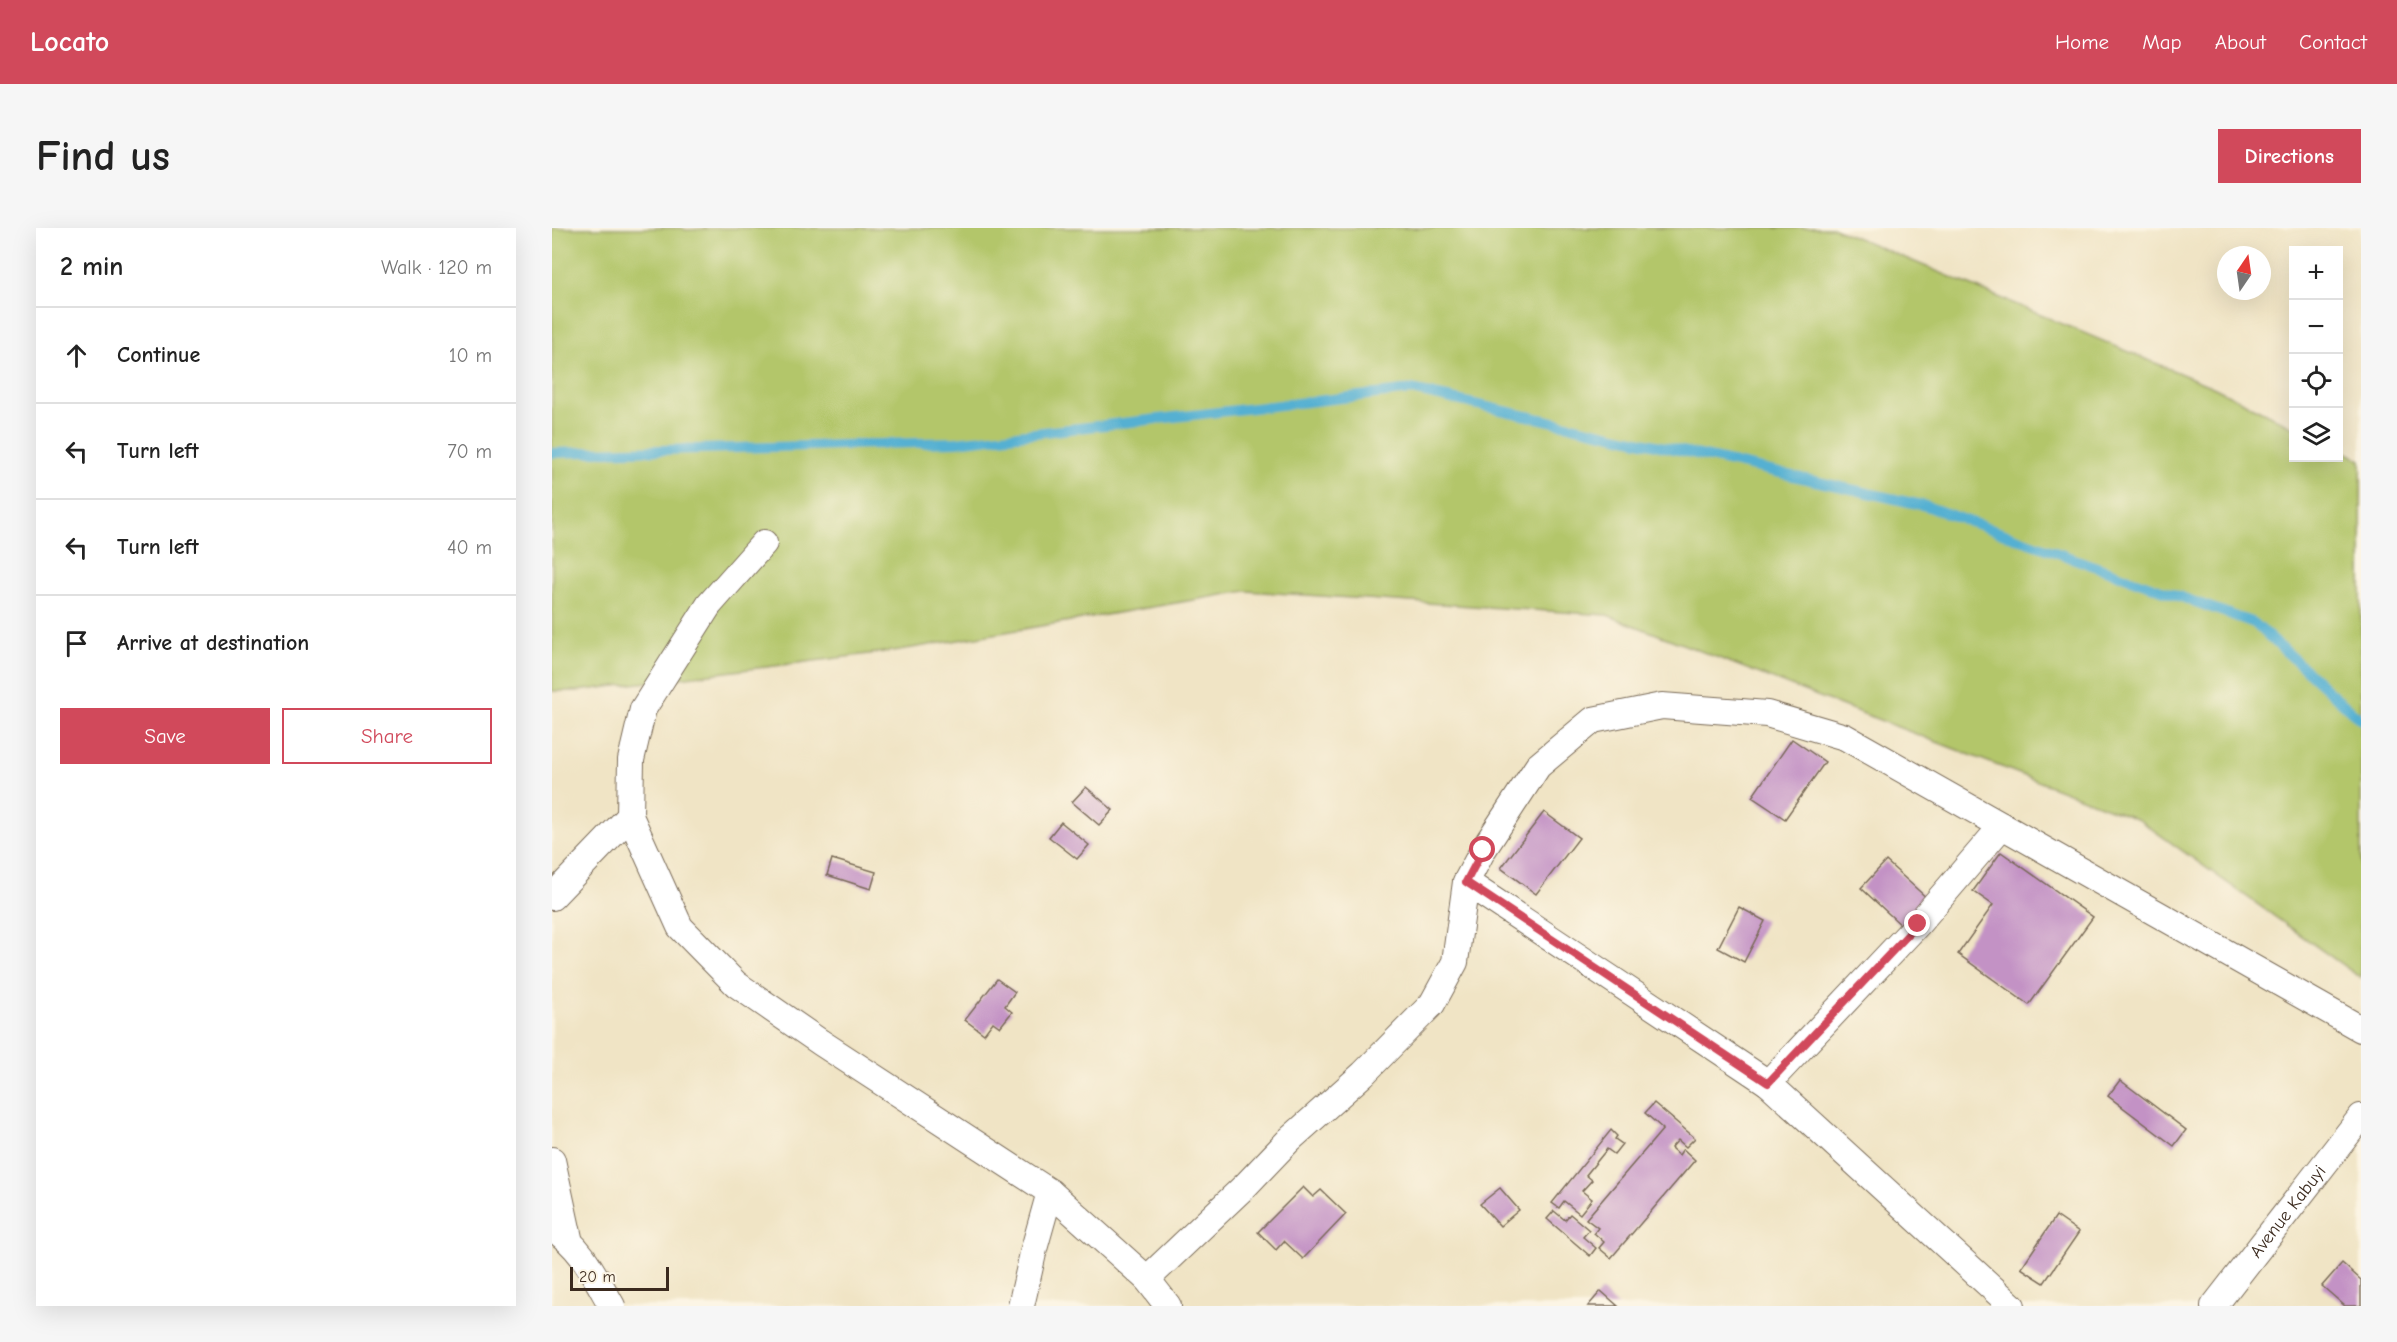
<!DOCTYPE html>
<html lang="en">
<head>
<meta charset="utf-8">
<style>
  :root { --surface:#fff; --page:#f6f6f6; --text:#222; --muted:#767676; --line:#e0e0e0; --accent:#d1495b }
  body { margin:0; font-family:"Comic Neue",sans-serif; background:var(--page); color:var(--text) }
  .controls { position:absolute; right:18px; top:18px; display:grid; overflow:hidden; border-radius:0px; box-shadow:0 6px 24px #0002 }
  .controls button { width:54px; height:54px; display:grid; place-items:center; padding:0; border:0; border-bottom:2px solid var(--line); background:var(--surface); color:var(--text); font:30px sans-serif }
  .compass { position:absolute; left:1665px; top:18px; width:54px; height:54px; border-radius:50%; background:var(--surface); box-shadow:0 6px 24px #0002; rotate:13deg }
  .scale { position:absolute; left:18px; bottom:15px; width:99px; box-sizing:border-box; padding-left:6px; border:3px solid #3b2a1e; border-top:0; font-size:16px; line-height:21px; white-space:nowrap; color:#3b2a1e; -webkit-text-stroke:4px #fcf5e5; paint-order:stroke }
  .stop { position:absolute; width:18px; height:18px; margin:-14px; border:4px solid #d1495b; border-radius:50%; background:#fff }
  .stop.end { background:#d1495b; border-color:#fff; box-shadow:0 2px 6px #0008 }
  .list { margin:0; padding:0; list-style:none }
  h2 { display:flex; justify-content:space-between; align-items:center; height:78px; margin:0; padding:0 24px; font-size:26px }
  h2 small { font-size:20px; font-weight:400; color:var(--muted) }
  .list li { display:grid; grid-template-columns:39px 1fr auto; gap:18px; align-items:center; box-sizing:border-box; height:96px; padding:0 24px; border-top:2px solid var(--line) }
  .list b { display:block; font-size:22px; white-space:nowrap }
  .list em { font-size:20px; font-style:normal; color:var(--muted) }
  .actions { display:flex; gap:12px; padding:18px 24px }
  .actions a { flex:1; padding:14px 0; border:2px solid var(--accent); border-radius:0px; text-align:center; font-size:21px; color:var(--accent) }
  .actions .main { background:var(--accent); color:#fff }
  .icon { flex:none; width:33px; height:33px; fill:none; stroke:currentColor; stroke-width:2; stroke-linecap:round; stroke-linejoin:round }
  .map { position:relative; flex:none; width:1809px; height:1078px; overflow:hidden; border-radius:0px }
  header { display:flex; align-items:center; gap:36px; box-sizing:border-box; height:84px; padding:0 30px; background:var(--accent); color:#fff }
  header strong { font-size:28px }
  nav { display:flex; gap:33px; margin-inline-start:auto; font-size:21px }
  .intro { display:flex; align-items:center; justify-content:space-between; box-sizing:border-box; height:144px; padding:0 36px }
  h1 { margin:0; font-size:42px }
  .button { padding:15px 27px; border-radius:0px; background:var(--accent); color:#fff; font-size:21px; font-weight:700 }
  main { display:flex; gap:36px; padding:0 36px }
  aside { flex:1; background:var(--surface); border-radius:0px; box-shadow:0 6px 24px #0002 }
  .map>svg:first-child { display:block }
</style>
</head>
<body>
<header>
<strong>Locato</strong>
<nav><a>Home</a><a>Map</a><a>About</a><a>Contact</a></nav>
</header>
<div class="intro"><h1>Find us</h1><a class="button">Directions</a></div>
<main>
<aside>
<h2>2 min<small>Walk · 120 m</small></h2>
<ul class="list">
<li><svg class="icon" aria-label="ahead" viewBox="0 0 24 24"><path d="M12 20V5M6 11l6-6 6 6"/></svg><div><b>Continue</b></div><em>10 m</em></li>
<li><svg class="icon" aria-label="left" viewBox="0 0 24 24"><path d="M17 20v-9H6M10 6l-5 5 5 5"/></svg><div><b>Turn left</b></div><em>70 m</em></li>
<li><svg class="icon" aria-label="left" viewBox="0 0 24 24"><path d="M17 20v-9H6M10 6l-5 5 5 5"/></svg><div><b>Turn left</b></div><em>40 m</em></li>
<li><svg class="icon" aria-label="arrive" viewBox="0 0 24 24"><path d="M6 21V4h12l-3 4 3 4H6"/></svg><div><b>Arrive at destination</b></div></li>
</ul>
<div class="actions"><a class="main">Save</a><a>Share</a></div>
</aside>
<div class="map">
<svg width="1809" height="1078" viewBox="0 0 1809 1078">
  <rect width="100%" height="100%" fill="#fcf5e5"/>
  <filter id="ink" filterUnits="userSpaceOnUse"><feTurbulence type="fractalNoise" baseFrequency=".0167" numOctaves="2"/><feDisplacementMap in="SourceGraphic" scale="12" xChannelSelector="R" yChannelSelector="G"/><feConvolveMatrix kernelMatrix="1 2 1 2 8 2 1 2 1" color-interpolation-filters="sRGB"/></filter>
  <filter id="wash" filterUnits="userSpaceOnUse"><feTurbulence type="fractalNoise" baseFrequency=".008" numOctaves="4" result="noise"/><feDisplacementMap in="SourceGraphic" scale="24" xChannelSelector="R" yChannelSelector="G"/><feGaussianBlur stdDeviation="1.35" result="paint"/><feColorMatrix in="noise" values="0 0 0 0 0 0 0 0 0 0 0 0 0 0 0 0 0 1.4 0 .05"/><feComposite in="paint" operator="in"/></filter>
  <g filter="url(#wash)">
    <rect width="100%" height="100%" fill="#f0e4c5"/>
    <!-- green -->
    <polygon fill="#b3c66a" stroke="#777844" stroke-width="1.5" points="0,0 129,0 134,2 167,0 1282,0 1663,160 1741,199 1742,230 1786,230 1787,221 1809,232 1809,750 1587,592 1055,387 694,363 348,422 25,463 0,463"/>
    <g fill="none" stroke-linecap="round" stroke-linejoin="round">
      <!-- stream -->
      <polyline stroke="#54b0d2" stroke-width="10" points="0,225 404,214 860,162 1374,278 1702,395 1809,492"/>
    </g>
    <g id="blocks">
      <!-- building -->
      <g fill="#c392c5">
        <polygon points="1240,511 1273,534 1233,591 1200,569"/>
        <polygon points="534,559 561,582 547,597 520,574"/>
        <polygon points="992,584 1027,610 984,666 949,640"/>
        <polygon points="509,594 537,617 525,631 497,609"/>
        <polygon points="1449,624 1541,689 1477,777 1406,726 1441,677 1421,663"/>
        <polygon points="280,631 324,644 319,661 275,647"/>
        <polygon points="1334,633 1377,672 1351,699 1309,660"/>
        <polygon points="1187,679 1213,693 1192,734 1166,720"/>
        <polygon points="445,751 463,764 453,778 460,784 448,799 441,794 432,806 413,792"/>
        <polygon points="1568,852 1634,902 1622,918 1556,868"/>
        <polygon points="1102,875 1143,910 1134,919 1126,912 1119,920 1127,927 1131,921 1143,932 1059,1030 1047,1020 1052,1014 1042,1005 1046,1000 1034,991 1111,901 1093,885"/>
        <polygon points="1059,902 1065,908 1063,911 1070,916 1062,926 1055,921 1034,947 1040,952 1030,963 1040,971 1028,986 1012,973 1007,980 1000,975"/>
        <polygon points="751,959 761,969 769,962 794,986 751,1031 732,1013 724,1022 706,1004"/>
        <polygon points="948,960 967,982 948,998 928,976"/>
        <polygon points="1002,983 1013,992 1018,986 1037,1002 1031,1009 1044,1020 1038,1028 995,991"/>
        <polygon points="1504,988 1527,1004 1492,1055 1469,1040"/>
        <polygon points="1790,1035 1809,1052 1809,1078 1793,1078 1770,1058"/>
        <polygon points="1049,1063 1066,1078 1036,1078"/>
      </g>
    </g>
  </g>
  <g filter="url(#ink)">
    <use href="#blocks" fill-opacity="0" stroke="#7a6b58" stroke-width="1.5"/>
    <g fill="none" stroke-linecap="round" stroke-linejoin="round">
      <!-- street casing -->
      <g stroke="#7a6b58" stroke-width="28">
        <g id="street">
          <polyline points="212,315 157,377 91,481 79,532 78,588 128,699 184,756 268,814 498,964 595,1051 616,1078"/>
          <polyline points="914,654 1216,855 1460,1078"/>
          <polyline points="0,669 78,588"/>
          <polyline points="1216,855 1366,696 1450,598"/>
          <polyline points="0,932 17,1010"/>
          <path d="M0,1000c30,19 42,47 60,78"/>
          <polyline points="595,1051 694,957 737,912 811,846 880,776 903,734 914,654 931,622 986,538 1041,492 1110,478 1215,486 1293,509 1809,801"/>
          <polyline points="469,1078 482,1021 498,964"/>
          <path id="s1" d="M1662,1078l147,-189"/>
        </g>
      </g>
      <!-- street -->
      <use href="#street" stroke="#fff" stroke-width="26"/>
    </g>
  </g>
  <g fill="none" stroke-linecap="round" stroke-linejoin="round" filter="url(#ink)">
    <!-- route -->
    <polyline stroke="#d1495b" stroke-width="8" points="931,622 914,654 1216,855 1366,696"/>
  </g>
  <g text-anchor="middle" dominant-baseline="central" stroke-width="4.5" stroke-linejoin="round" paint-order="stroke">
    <!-- street labels -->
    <g font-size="18" fill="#3b2a1e" stroke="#fcf5e5">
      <text stroke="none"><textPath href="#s1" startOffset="120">Avenue Kabuyi</textPath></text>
    </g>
  </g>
</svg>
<div class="controls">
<button>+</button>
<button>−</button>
<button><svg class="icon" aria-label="locate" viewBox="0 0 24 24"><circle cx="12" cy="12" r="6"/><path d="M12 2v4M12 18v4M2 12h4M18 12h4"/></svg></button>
<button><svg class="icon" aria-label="layers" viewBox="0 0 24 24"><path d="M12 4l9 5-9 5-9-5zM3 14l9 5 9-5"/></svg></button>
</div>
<svg class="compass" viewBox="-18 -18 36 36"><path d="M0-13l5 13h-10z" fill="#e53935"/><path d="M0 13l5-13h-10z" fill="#767676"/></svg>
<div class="scale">20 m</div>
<div class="stop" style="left:931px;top:622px"></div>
<div class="stop end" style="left:1366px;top:696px"></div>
</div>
</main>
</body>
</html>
